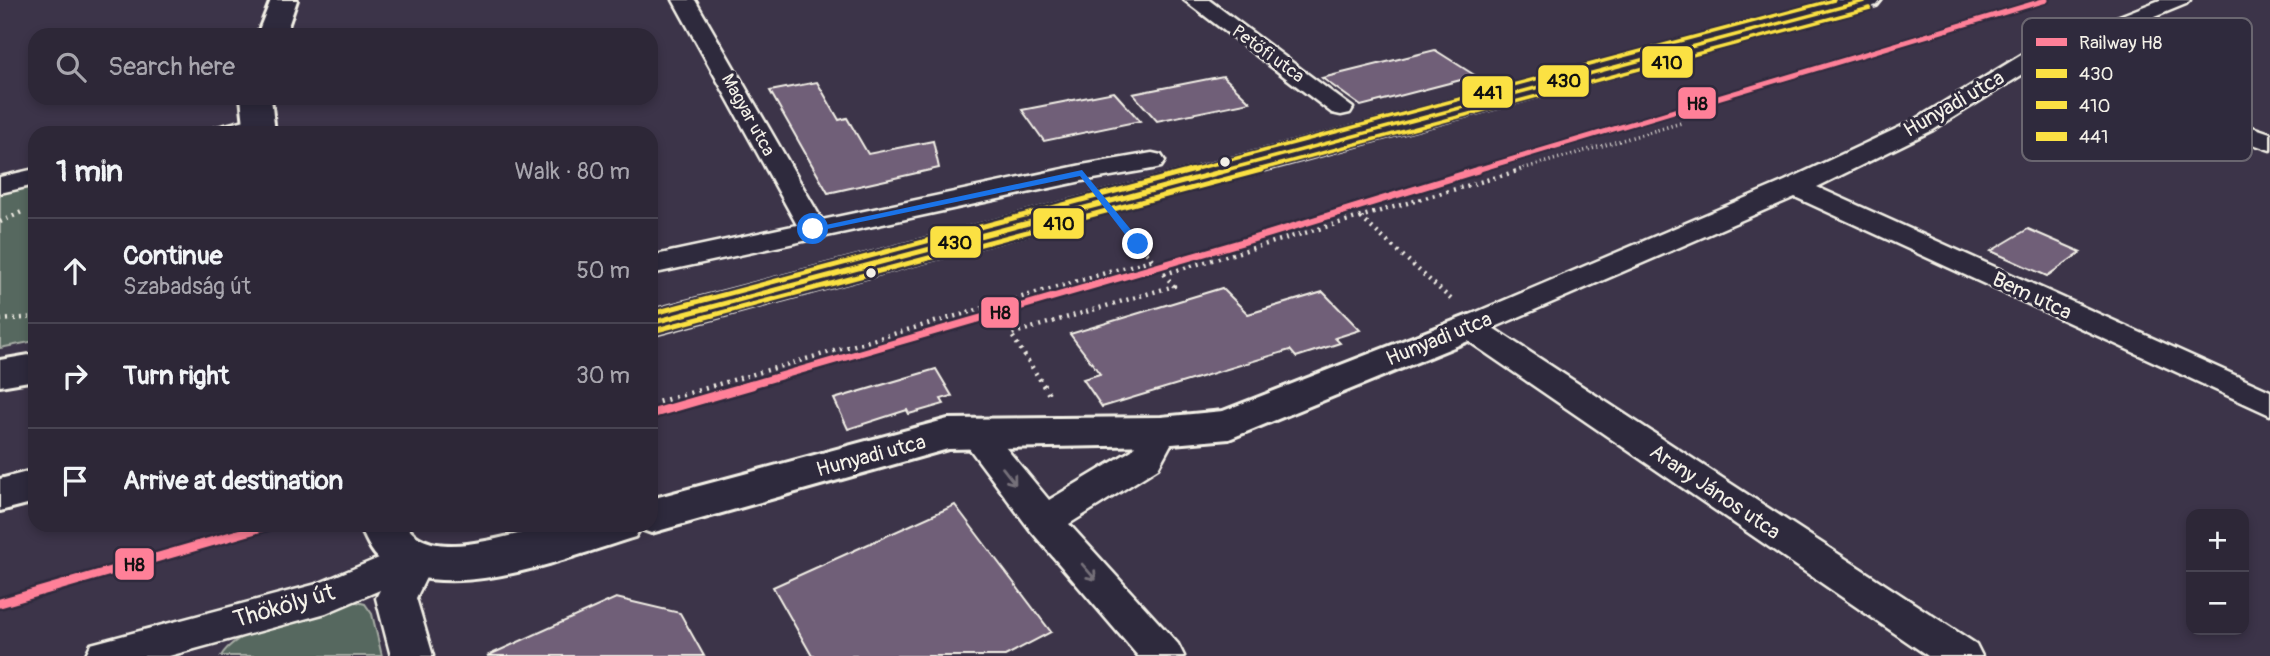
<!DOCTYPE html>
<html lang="en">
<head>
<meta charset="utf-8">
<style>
  :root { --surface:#2d2737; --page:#393342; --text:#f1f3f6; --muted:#a7a5ad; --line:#484452 }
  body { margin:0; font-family:Pangolin,sans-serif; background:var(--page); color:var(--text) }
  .controls { position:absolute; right:21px; bottom:21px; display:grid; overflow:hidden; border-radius:14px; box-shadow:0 4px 10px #0003 }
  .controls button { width:63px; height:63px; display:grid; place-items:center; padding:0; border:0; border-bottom:2px solid var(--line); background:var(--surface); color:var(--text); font:35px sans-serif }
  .stop { position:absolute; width:21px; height:21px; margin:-16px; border:5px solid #1a73e8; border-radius:50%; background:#fff }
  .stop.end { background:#1a73e8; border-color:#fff; box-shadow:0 2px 7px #0008 }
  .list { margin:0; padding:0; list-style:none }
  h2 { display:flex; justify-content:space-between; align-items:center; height:91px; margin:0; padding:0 28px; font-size:30px }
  h2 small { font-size:23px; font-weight:400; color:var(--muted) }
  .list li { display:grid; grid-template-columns:46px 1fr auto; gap:21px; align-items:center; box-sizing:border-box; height:105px; padding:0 28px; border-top:2px solid var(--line) }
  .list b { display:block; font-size:26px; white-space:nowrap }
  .list p { margin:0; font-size:23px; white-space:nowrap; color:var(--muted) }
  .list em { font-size:23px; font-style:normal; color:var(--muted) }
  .icon { flex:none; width:38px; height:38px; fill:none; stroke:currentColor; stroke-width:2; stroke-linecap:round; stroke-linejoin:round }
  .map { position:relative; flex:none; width:2270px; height:656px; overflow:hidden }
  .search { position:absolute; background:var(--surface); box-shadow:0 4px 10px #0003; left:28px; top:28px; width:630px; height:77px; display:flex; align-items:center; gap:18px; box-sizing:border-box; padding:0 24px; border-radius:21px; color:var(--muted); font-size:26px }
  .panel { position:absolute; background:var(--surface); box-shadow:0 4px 10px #0003; left:28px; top:126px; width:630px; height:406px; border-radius:21px }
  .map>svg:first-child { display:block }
</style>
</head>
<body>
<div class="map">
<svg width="2270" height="656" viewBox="0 0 2270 656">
  <rect width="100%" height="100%" fill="#3c3449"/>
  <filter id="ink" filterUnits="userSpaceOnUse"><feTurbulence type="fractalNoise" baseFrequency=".0143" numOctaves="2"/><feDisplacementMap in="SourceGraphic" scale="14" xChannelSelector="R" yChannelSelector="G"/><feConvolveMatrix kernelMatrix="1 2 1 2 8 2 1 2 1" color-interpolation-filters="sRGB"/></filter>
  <g filter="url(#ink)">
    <!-- green -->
    <g fill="#57675f" stroke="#a6aca4" stroke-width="2">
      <polygon points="35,181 35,341 0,348 0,188"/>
      <path d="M353,601l12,3 7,10 10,42h-161c18,-31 98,-46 132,-55z"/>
    </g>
    <!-- building -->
    <g fill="#705e78" stroke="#f4f1e8" stroke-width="2">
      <polygon points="1435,50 1476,76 1361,106 1322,78"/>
      <polygon points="1223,76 1250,102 1157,121 1133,94"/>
      <polygon points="817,82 839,120 847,118 868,154 933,141 939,168 828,193 770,91"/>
      <polygon points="1114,92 1140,121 1044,141 1022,110"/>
      <polygon points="2028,229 2081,252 2047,276 1991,251"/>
      <polygon points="1222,288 1248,314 1323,292 1360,330 1335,338 1340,343 1296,357 1290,350 1102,407 1083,379 1100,374 1070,334"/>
      <polygon points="936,369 952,396 941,399 944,404 909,414 907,410 848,429 834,399"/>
      <polygon points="955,505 1051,632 1005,656 812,656 773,587"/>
      <polygon points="616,598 680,613 704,656 487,656"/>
    </g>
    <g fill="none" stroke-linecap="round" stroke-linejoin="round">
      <!-- street casing -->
      <g stroke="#f4f1e8" stroke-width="5">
        <g id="street">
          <polygon points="673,0 695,0 822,220 1082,165 1152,153 1161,155 1165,161 1161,167 1152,169 1082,181 651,274 651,256 797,225"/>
          <polygon points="1184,0 1209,0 1353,108 1350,113 1341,115 1332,113"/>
          <polygon points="2160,0 2190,0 2186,4 2052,59 2270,133 2270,150 2033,68 1933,130 1817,187 2270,391 2270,415 1795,197 1493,328 1976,644 1982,656 1928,656 1458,334 1453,327 1458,320 1785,181 1915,120 2023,54"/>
          <polygon points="257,117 266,119 269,124 266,129 252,133 210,133 214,128"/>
          <polygon points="35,169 35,185 0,193 0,177"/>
          <polygon points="1161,419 1173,423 1178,431 1158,468 1069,524 1178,644 1184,656 1138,656 1031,531 957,432 962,424 974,420 986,424 1049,500 1132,450 1149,423"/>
          <polygon points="417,542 431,547 436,557 416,598 433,656 391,656 376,598 380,590 326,613 169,656 85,656 91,644 317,584"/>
        </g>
      </g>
      <!-- secondary casing -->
      <g stroke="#f4f1e8" stroke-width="6">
        <g id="secondary">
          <polygon points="271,0 297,0 285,35 257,35"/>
          <polygon points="241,98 271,98 275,133 245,133"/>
          <path d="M1469,315l14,4 5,8 -5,8 -254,104 -68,6 -213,4 -297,84 -11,-4 -5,8c-66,20 -191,71 -253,24 -11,-7 -17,-25 -23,-36h47c27,43 114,4 153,0 30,-3 62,0 92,0v-26l297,-80 213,-2 62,-6z"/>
          <polygon points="35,354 35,380 0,386 0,360"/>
        </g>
      </g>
      <!-- primary casing -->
      <g stroke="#f4f1e8" stroke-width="6">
        <g id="primary">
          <polygon points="1838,0 1881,0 1877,5 651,335 651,311"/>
          <polygon points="35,470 35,502 0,511 0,479"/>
        </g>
      </g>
      <!-- path-far2 -->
      <polyline stroke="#f4f1e8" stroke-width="3.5" stroke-dasharray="1 3.5" stroke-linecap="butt" points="1515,171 1681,123"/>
      <!-- path-far1 -->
      <g stroke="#f4f1e8" stroke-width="4.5" stroke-dasharray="2 5" stroke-linecap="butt">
        <polyline points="1361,218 1453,301"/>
        <polyline points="0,222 24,211"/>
        <polyline points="1164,274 1521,170"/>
        <polyline points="0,320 35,317"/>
        <polyline points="712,386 1151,260"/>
        <polyline points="1044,386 1011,334 1174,286 1126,228"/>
      </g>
      <!-- path -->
      <g stroke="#f4f1e8" stroke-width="5" stroke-dasharray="2 6" stroke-linecap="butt">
        <polyline points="1043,385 1051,397"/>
        <polyline points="651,404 718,385"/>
      </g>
      <!-- street -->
      <use href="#street" fill="#2f2a3d" fill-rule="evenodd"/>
      <!-- secondary -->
      <use href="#secondary" fill="#2f2a3d" fill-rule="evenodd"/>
      <!-- primary -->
      <use href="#primary" fill="#2f2a3d" fill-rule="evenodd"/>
      <!-- bus-1-far1 casing -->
      <g stroke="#2f2a3d" stroke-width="7">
        <polyline id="bus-1-far1" points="1222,171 1868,0"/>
      </g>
      <!-- bus-1 casing -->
      <g stroke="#2f2a3d" stroke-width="10">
        <polyline id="bus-1" points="651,323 1228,170"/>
      </g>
      <!-- bus-2-far1 casing -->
      <g stroke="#2f2a3d" stroke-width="7">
        <polyline id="bus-2-far1" points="1254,171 1870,8"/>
      </g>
      <!-- bus-2 casing -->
      <g stroke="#2f2a3d" stroke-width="10">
        <polyline id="bus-2" points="653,331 1261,170"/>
      </g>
      <!-- bus-3-far1 casing -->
      <g stroke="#2f2a3d" stroke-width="7">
        <polyline id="bus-3-far1" points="1188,171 1834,0"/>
      </g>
      <!-- bus-3 casing -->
      <g stroke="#2f2a3d" stroke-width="10">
        <polyline id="bus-3" points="651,314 1195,170"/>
      </g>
      <!-- bus-1-far1 -->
      <use href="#bus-1-far1" stroke="#fbe143" stroke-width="3.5"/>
      <!-- bus-1 -->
      <use href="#bus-1" stroke="#fbe143" stroke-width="5"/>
      <!-- bus-2-far1 -->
      <use href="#bus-2-far1" stroke="#fbe143" stroke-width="3.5"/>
      <!-- bus-2 -->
      <use href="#bus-2" stroke="#fbe143" stroke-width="5"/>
      <!-- bus-3-far1 -->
      <use href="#bus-3-far1" stroke="#fbe143" stroke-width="3.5"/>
      <!-- bus-3 -->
      <use href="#bus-3" stroke="#fbe143" stroke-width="5"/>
      <!-- rail-1-far2 casing -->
      <g stroke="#2f2a3d" stroke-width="9">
        <polyline id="rail-1-far2" points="1473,171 2046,0"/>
      </g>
      <!-- rail-1-far1 casing -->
      <g stroke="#2f2a3d" stroke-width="12">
        <polyline id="rail-1-far1" points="746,386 1246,241 1478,170"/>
      </g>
      <!-- rail-1 casing -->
      <g stroke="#2f2a3d" stroke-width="14">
        <g id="rail-1">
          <polyline points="651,414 752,385"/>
          <polyline points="0,603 269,525"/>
        </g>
      </g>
      <!-- rail-1-far2 -->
      <use href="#rail-1-far2" stroke="#ff8098" stroke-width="5"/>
      <!-- rail-1-far1 -->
      <use href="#rail-1-far1" stroke="#ff8098" stroke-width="7"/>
      <!-- rail-1 -->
      <use href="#rail-1" stroke="#ff8098" stroke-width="9"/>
    </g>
    <!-- one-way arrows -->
    <defs><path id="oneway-shaft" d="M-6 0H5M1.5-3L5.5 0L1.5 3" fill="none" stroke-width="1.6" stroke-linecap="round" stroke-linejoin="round" transform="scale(1.75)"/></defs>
    <g stroke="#747079">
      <use href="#oneway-shaft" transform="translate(1009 476) rotate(52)"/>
      <use href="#oneway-shaft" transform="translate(1089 572) rotate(49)"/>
    </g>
  </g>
  <!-- route -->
  <polygon fill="#1a73e8" points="1082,170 1141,242 1141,246 1134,246 1080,176 813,232 807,229"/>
  <!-- markers -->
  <g fill="#f4f1e8" stroke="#2f2a3d" stroke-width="2.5">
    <circle cx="1225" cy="162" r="6"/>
    <circle cx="871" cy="273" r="6"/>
  </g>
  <g text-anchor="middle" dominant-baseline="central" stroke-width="6" stroke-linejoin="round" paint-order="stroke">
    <!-- far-street labels -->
    <g font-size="18" fill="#f4f1e8" stroke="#2f2a3d">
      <text transform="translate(1268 54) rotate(36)">Petőfi utca</text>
      <text transform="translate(748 115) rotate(61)">Magyar utca</text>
    </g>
    <!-- street labels -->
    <g font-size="21" fill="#f4f1e8" stroke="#2f2a3d">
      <text transform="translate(1954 104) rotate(-30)">Hunyadi utca</text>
      <text transform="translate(2032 296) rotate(25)">Bem utca</text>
      <text transform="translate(1439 339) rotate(-22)">Hunyadi utca</text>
      <text transform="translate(871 456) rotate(-15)">Hunyadi utca</text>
      <text transform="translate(1715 492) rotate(34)">Arany János utca</text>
    </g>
    <!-- near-street labels -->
    <g font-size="24" fill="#f4f1e8" stroke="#2f2a3d">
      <text transform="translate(284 606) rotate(-16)">Thököly út</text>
    </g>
  </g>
  <!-- legend -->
  <rect x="2022" y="18" width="230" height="143" rx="10" fill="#2f2a3d" stroke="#6a6670" stroke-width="2"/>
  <rect x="2036" y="38" width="31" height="8" fill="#ff8098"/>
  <rect x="2036" y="69" width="31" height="9" fill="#fbe143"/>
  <rect x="2036" y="101" width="31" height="8" fill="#fbe143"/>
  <rect x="2036" y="132" width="31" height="9" fill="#fbe143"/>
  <g font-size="19" fill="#f4f1e8">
    <text x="2079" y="49">Railway H8</text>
    <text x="2079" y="80">430</text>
    <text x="2079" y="112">410</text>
    <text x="2079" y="143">441</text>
  </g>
  <g stroke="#2f2a3d" stroke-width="2.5">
    <rect x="1641" y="45" width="53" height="34" rx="7" fill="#fbe143"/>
    <rect x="1537" y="64" width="53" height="34" rx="7" fill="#fbe143"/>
    <rect x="1461" y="75" width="53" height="34" rx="7" fill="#fbe143"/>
    <rect x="1677" y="86" width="40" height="34" rx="7" fill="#ff8098"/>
    <rect x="1032" y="207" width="53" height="33" rx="7" fill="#fbe143"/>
    <rect x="929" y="225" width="53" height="34" rx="7" fill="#fbe143"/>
    <rect x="980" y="296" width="40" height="33" rx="7" fill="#ff8098"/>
    <rect x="114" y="547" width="41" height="34" rx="7" fill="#ff8098"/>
  </g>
  <g font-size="19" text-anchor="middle" font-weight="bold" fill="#111">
    <text x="1667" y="69">410</text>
    <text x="1564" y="87">430</text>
    <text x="1488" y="99">441</text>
    <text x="1697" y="110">H8</text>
    <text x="1059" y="230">410</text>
    <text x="955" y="249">430</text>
    <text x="1000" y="319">H8</text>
    <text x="134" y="571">H8</text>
  </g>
</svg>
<div class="controls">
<button>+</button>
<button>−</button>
</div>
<div class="stop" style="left:813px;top:229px"></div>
<div class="stop end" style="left:1138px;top:244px"></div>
<div class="search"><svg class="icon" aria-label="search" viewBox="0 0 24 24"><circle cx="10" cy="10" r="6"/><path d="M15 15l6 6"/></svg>Search here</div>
<section class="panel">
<h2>1 min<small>Walk · 80 m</small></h2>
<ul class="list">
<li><svg class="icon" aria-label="ahead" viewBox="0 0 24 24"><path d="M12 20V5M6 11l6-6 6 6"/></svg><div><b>Continue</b><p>Szabadság út</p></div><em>50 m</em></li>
<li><svg class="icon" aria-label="right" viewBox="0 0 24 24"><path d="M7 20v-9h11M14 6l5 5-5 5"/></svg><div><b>Turn right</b></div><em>30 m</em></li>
<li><svg class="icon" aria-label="arrive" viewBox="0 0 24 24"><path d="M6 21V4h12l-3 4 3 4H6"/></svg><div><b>Arrive at destination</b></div></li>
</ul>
</section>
</div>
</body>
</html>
